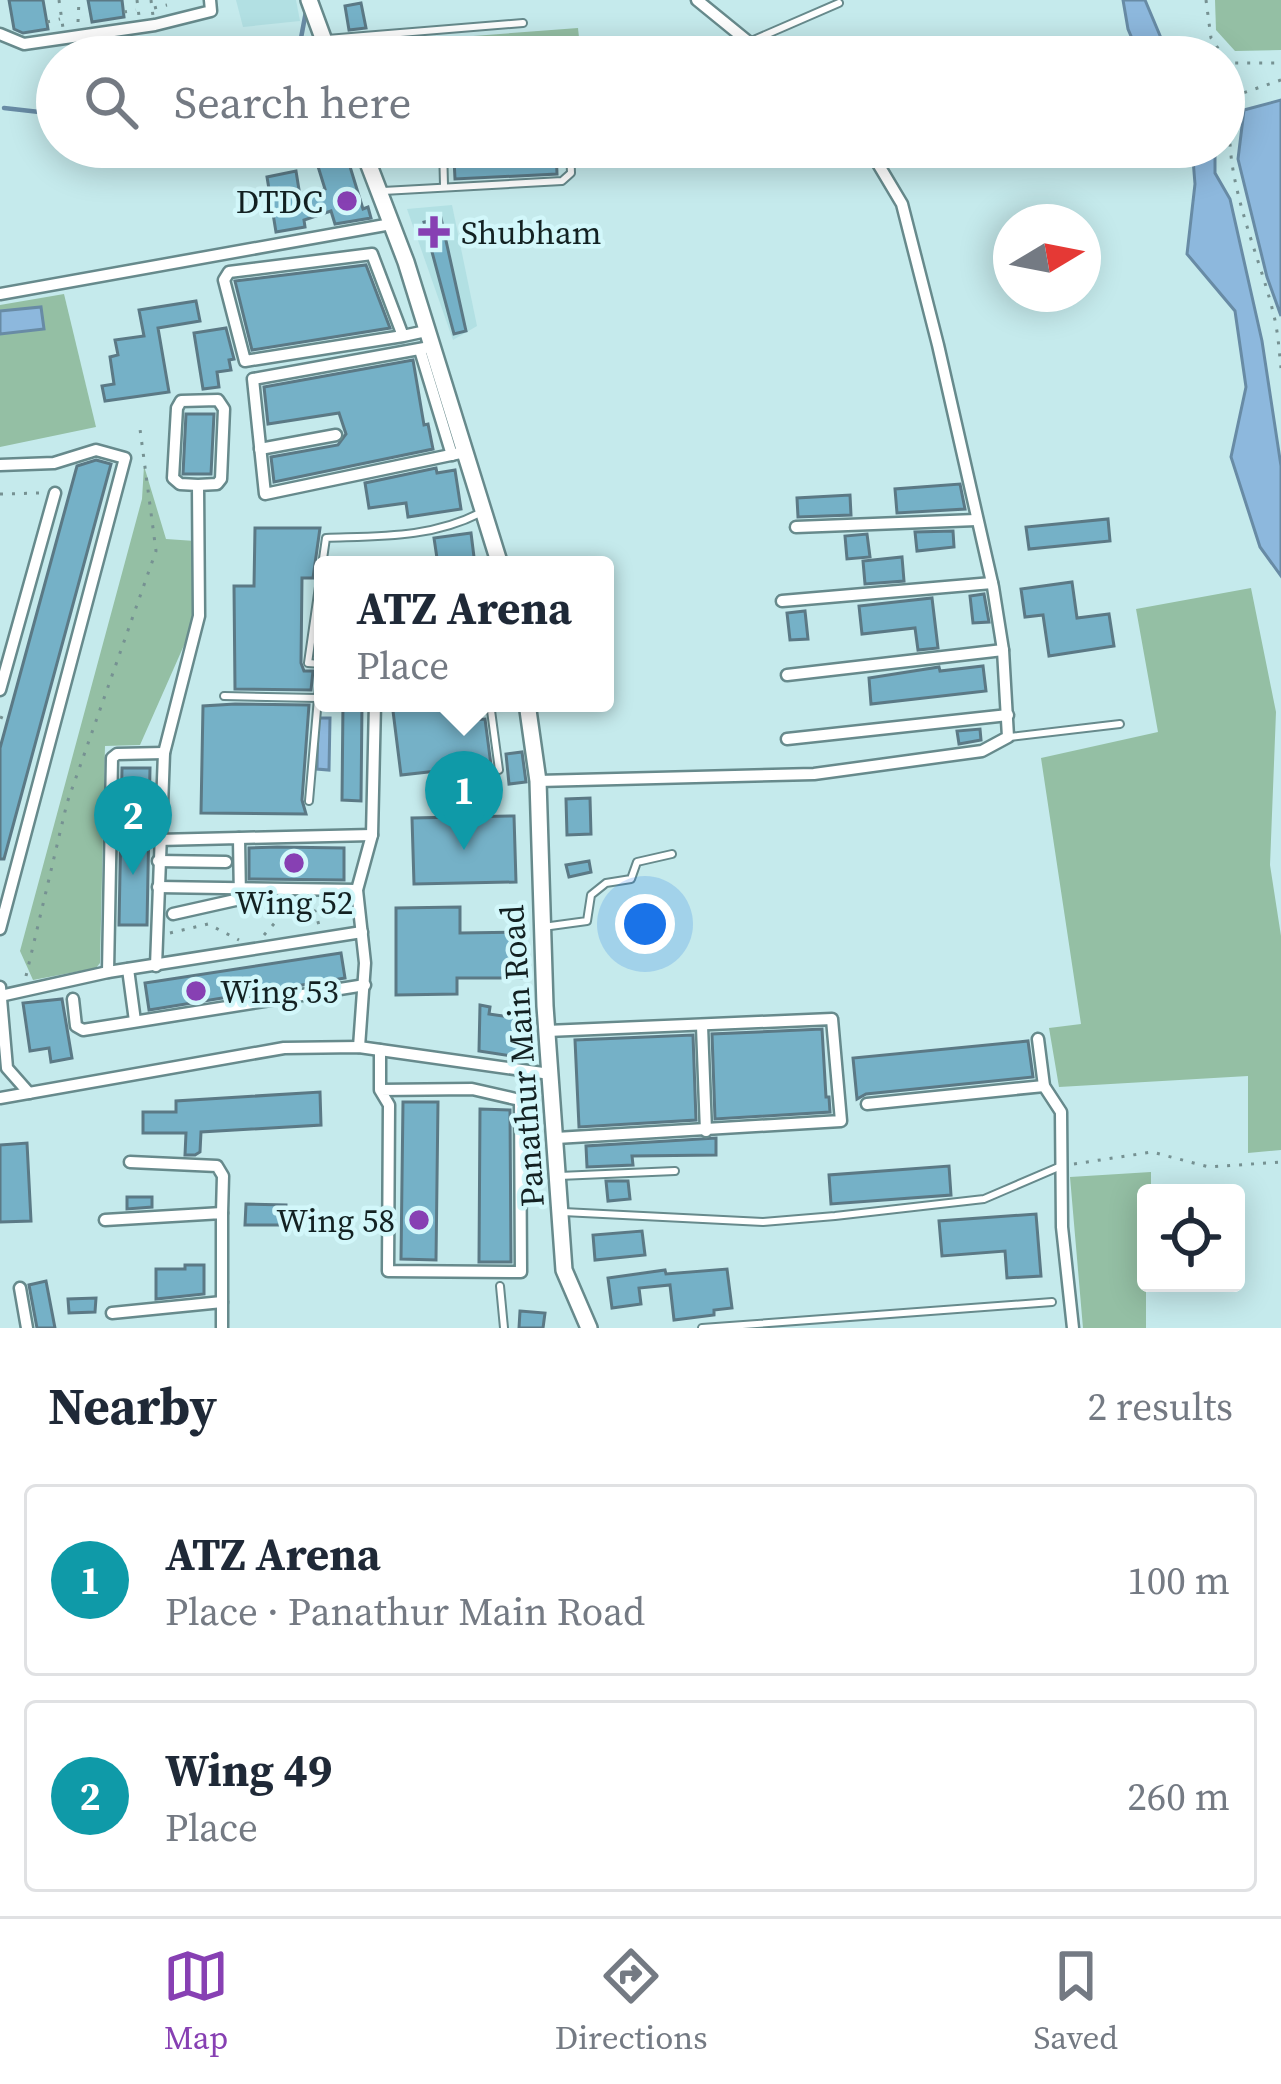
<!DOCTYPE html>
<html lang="en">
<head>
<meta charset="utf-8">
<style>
  :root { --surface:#fff; --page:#f6f6f7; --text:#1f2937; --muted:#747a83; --line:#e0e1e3; --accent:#8740b3 }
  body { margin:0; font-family:"Source Serif 4",serif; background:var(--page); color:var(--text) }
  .controls { position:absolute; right:36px; bottom:36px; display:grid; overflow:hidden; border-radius:12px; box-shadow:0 6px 30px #0003 }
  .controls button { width:108px; height:108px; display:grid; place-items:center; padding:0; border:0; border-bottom:3px solid var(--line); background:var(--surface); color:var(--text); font:60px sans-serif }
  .compass { position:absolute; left:993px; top:204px; width:108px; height:108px; border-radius:50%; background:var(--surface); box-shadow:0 6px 30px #0003; rotate:80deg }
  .you { position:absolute; left:645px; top:924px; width:42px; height:42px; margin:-30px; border:9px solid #fff; border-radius:50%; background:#1a73e8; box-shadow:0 0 0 18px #1a73e833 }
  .badge { display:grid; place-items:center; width:78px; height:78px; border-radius:50%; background:var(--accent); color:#fff; font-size:39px; font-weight:700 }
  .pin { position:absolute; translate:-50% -99px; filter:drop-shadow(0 3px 6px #0008) }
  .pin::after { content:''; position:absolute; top:63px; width:42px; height:36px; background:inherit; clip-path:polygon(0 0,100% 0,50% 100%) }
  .popup { position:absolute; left:314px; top:556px; width:300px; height:156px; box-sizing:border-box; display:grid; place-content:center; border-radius:12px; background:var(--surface); filter:drop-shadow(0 3px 9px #0005); font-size:39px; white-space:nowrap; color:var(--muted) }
  .popup b { font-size:45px; color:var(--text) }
  .popup::after { content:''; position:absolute; left:50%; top:100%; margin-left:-24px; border:24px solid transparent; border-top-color:var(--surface) }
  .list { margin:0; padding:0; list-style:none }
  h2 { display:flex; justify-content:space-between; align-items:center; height:156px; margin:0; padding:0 48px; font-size:51px }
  h2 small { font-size:39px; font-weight:400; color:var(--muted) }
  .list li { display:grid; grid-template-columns:78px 1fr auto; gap:36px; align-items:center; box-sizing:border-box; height:192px; margin:0 24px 24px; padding:0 24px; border:3px solid var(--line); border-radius:12px }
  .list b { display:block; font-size:45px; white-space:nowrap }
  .list p { margin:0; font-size:39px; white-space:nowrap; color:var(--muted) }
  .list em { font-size:39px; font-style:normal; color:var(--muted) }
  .icon { flex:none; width:66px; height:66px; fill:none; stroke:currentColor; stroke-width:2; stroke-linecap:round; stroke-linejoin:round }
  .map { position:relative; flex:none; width:1281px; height:1328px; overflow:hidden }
  .search { position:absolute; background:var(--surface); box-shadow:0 6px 30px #0003; left:36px; right:36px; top:36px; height:132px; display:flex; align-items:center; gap:30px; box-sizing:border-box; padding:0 42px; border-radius:66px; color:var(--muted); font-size:45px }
  .sheet { height:588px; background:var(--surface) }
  nav { display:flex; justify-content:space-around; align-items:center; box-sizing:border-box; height:168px; border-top:3px solid var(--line); background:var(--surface); font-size:33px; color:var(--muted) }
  nav a { display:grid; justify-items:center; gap:6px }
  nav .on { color:var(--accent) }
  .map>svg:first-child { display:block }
</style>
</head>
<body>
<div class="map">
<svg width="1281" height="1328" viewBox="0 0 1281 1328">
  <rect width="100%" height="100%" fill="#c5eaec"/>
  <!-- built -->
  <g fill="#b2e0e3">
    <polygon points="236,0 296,0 300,21 243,27"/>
    <polygon points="452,205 477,326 453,340 407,209"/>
  </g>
  <!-- green -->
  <g fill="#94bfa4">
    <polygon points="1215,0 1281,0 1281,50 1235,51 1216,30"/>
    <polygon points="578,28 581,57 356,57 353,45"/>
    <polygon points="64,294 96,427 0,447 0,305"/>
    <polygon points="144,466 166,539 195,541 196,618 140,745 105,746 100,963 96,968 33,980 20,951 142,499"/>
    <polygon points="1251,588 1276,712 1270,865 1281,936 1281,1150 1248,1153 1248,1076 1059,1087 1049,1028 1081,1024 1041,758 1158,732 1136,609"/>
    <polygon points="1151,1172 1151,1193 1146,1193 1146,1328 1083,1328 1070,1177"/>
  </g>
  <!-- water -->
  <g fill="#8db8dd" stroke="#688ba5" stroke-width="3">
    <polygon points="1123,0 1145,0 1169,57 1140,57 1128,29"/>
    <polygon points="1281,100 1281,316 1267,277 1238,159 1244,110"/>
    <polygon points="1192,147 1215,147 1215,173 1230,199 1262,341 1281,466 1281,576 1260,547 1231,457 1246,387 1235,311 1187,254 1195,184"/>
    <polygon points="41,307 44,329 0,334 0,311"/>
    <polygon points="318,718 330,718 329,770 317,769"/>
  </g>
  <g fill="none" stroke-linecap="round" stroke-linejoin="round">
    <!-- stream -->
    <g stroke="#688ba5" stroke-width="4.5">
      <polyline points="290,57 301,38 307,6"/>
      <polyline points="4,108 57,114"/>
    </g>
  </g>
  <!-- building -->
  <g fill="#75b1c7" stroke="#5b7985" stroke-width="3">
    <polygon points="9,0 43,0 48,29 23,33 14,29"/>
    <polygon points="88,0 122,0 124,17 92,22"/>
    <polygon points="361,3 366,28 349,30 345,6"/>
    <polygon points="312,147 344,147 363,209 368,207 371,218 335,224 331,211 304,220 305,227 276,232 267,177 296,171 300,196 325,189"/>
    <polygon points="465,147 556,147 557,174 455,179 454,159 466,158"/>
    <polygon points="441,218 466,331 454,334 424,222"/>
    <polygon points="366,265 390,328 252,350 235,281"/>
    <polygon points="196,301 200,321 158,328 169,392 105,401 102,386 114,384 110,357 118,355 115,340 144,336 139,310"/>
    <polygon points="226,328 234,359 229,360 231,370 217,372 219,387 203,389 194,333"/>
    <polygon points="413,360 424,425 428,424 433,449 274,482 271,457 338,445 346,434 339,413 268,424 264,387"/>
    <polygon points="186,414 214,414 211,474 183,474"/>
    <polygon points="96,460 111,464 4,859 0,859 0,748 77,466"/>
    <polygon points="436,468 437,473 455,470 461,509 408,517 406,503 369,508 365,483"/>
    <polygon points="960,484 965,509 897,513 895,489"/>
    <polygon points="850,495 851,515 798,517 797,498"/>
    <polygon points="1108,519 1110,541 1029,549 1026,527"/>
    <polygon points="255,528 320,528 313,578 302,578 301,663 304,671 313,671 311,690 235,689 234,586 254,586"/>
    <polygon points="953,531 954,547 917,551 915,532"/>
    <polygon points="471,533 475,565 438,565 434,538"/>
    <polygon points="867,534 870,557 847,559 845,536"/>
    <polygon points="902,557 904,581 865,584 863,561"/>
    <polygon points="1072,582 1077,618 1109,614 1114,646 1049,656 1043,615 1025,617 1021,589"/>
    <polygon points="984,594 989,622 973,623 970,596"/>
    <polygon points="932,598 938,648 918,650 915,628 862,634 859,606"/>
    <polygon points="805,611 808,639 790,640 787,613"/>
    <polygon points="983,666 986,691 871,704 869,678 939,667 940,671"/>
    <polygon points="343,703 362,703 361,801 342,800"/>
    <polygon points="392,703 460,703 462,721 485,719 491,765 401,775"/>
    <polygon points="235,704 309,705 302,800 306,814 201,813 203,706"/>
    <polygon points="980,729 981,740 959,744 957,731"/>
    <polygon points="522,752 526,782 509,784 506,754"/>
    <polygon points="122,768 150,768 147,925 119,925"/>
    <polygon points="590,798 591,834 567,835 566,799"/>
    <polygon points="514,816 516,882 414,884 412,818"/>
    <polygon points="277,847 344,848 344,880 249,879 249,848"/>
    <polygon points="589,861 591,872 569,877 566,865"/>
    <polygon points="460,907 460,933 525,932 525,978 457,978 457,994 396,995 396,908"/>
    <polygon points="341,953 345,978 149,1010 145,983"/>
    <polygon points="62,999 72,1058 51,1062 49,1048 30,1051 23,1003"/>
    <polygon points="480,1005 490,1007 489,1014 523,1019 518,1057 479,1051"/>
    <polygon points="822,1029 826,1097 829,1097 830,1112 715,1119 712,1034"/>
    <polygon points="693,1035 696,1120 579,1127 575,1040"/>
    <polygon points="1028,1041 1033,1077 866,1094 857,1099 853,1058"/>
    <polygon points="320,1092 321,1125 201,1132 200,1152 195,1155 185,1155 186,1133 143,1133 143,1112 176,1112 176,1101"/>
    <polygon points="403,1102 438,1102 436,1260 401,1259"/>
    <polygon points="480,1109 510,1110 511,1262 479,1262"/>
    <polygon points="716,1138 716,1155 632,1156 633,1165 587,1167 586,1146"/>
    <polygon points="27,1143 31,1221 0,1222 0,1145"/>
    <polygon points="949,1166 951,1195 831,1204 829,1175"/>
    <polygon points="606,1181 628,1181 630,1199 608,1201"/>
    <polygon points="127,1197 152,1197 152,1207 127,1209"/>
    <polygon points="246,1204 286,1205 286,1225 245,1225"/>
    <polygon points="1036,1214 1041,1276 1007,1278 1005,1251 942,1256 939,1221"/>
    <polygon points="642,1231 645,1255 595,1260 593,1235"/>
    <polygon points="185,1265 204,1265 204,1294 156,1299 156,1269 185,1269"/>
    <polygon points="727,1269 732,1308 714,1310 714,1315 674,1320 670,1285 639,1288 641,1304 612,1308 608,1278 665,1270 666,1274"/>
    <polygon points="46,1281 55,1328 37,1328 29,1285"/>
    <polygon points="96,1298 95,1312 69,1313 68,1299"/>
    <polygon points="520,1311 545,1313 543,1328 519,1328"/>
  </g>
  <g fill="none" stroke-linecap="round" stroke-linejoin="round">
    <!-- lane casing -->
    <g stroke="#678a8c" stroke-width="10">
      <g id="lane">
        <polyline points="327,39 523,23"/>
        <polyline points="749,42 839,3"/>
        <polyline points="443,147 444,185"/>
        <polyline points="383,191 562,181 571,173 570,147"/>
        <polyline points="224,696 317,698"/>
        <polyline points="490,703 499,770"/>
        <polyline points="1010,737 1120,724"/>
        <path d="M309,801l12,-137 -13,-1 18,-125c54,-2 105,0 154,-25"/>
        <polyline points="543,927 587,921 591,895 606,883 631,879 637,862 672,854"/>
        <polyline points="559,1176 675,1171"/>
        <polyline points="563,1212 763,1222 835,1216 984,1199 1061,1166"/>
        <polyline points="500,1286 504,1328"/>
        <polyline points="702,1328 1052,1302"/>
      </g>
    </g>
    <!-- street casing -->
    <g stroke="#678a8c" stroke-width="15">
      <g id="street">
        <polyline points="697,0 767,57"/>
        <polyline points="0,34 24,44 155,25 211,11 210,0"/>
        <polyline points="0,294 391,224"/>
        <polyline points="403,336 372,254 229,272 224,280 245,361 403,336 426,331"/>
        <polyline points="430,347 253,379 265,494 465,452"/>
        <polyline points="420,350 452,455"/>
        <polyline points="260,449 336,435"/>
        <polyline points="0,465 54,463 96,450 125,458 0,929"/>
        <polyline points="796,527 976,520"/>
        <polyline points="782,601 992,583"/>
        <polyline points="787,675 1003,650"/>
        <polyline points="0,690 55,493"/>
        <polyline points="787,739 1008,715"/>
        <polyline points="538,781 814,774 982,751 1008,737 1003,650 993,587 938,345 902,204 868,147"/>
        <polyline points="239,838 372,835"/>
        <polyline points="158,840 239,838 240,899 173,914"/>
        <polyline points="158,861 226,862"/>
        <polyline points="158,887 357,890"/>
        <polyline points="156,966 164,753 199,616 198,485 217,484 221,479 224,409 218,400 181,401 177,408 173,478 180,484 198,485"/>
        <polyline points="128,969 135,1021"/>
        <polyline points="108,972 112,758 117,754 164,753"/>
        <polyline points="0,987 7,1068 29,1093"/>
        <polyline points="0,996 108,972 362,932"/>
        <polyline points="73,999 76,1026 83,1030 365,985"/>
        <polyline points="702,1026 706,1131"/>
        <polyline points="547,1031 832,1019 841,1121 556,1138"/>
        <polyline points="1038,1039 1044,1086 1061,1112 1062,1227 1073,1328"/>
        <polyline points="359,1047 365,963 357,890 372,835 375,703"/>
        <polyline points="380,1090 472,1089 520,1100 521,1272 388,1271 389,1105 380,1090 380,1050"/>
        <polyline points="0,1098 284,1048 359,1047 550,1074"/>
        <polyline points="867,1104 1044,1086"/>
        <polyline points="130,1162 217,1166 223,1176 222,1213"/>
        <polyline points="105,1220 222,1213 222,1328"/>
        <polyline points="20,1288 27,1328"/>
        <polyline points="112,1313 222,1302"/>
      </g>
    </g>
    <!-- secondary casing -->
    <g stroke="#678a8c" stroke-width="20">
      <g id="secondary">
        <polyline points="309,0 330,57"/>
        <polyline points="362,147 406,262 500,565"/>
        <polyline points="527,703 538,781 545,1006 564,1270 589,1328"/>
      </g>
    </g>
    <!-- path -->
    <g stroke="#769192" stroke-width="3" stroke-dasharray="3 9" stroke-linecap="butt">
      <polyline points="59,0 63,28"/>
      <polyline points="137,0 139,16"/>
      <polyline points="151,0 153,16"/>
      <polyline points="1206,0 1211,38 1224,57"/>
      <polyline points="154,8 167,5"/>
      <polyline points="124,12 136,10"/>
      <polyline points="47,22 60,19"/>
      <polyline points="78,22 79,0"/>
      <polyline points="1225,58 1231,63 1281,63"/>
      <path d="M1281,80l-44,15c-25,59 22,157 36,217 5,18 6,38 8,56"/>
      <polyline points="0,494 41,493"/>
      <polyline points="0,717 8,720"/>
      <polyline points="303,905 315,911 320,929"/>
      <polyline points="170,933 208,924 239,940"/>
      <polyline points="264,935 291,905 303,905"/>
      <polyline points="26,976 67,803 156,551 140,429"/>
      <polyline points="1074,1164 1152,1152 1209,1167 1281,1162"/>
    </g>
    <!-- lane -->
    <use href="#lane" stroke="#fff" stroke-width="6"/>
    <!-- street -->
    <use href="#street" stroke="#fff" stroke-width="10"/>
    <!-- secondary -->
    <use href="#secondary" stroke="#fff" stroke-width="15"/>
  </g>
  <!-- markers -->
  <g fill="#8740b3" stroke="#d2f7fa" stroke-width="4.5">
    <circle cx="347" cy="201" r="12"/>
    <path d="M428 214h12v12h12v12h-12v12h-12v-12h-12v-12h12z"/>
    <circle cx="294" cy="863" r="12"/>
    <circle cx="196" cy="991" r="12"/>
    <circle cx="419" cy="1220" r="12"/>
  </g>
  <g text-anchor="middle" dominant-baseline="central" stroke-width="9" stroke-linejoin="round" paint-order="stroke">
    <!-- poi labels -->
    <g font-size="33" fill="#132122" stroke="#d2f7fa" text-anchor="end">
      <text x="323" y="201">DTDC</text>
      <text x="461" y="232" text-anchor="start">Shubham</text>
      <text x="294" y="902" text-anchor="middle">Wing 52</text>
      <text x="220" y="991" text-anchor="start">Wing 53</text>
      <text x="395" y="1220">Wing 58</text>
    </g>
    <!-- street labels -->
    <g font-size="33" fill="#132122" stroke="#d2f7fa">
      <text transform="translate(522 1056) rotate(-94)">Panathur Main Road</text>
    </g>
  </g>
</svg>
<div class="controls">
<button><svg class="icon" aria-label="locate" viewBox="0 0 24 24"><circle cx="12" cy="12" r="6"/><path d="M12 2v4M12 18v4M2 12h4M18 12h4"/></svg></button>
</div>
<svg class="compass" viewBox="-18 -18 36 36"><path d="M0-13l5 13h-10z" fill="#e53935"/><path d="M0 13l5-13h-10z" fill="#747a83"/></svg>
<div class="you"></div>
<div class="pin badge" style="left:464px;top:850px;background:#0f9aa8">1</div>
<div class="popup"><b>ATZ Arena</b>Place</div>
<div class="pin badge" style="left:133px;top:875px;background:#0f9aa8">2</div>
<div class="search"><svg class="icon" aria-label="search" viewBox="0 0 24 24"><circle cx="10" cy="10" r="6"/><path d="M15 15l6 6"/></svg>Search here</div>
</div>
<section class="sheet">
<h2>Nearby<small>2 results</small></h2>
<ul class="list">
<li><span class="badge" style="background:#0f9aa8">1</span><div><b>ATZ Arena</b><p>Place · Panathur Main Road</p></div><em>100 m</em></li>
<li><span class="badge" style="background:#0f9aa8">2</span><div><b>Wing 49</b><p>Place</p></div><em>260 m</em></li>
</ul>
</section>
<nav>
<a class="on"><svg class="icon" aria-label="map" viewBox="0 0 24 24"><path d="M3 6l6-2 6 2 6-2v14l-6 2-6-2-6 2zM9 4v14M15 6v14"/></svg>Map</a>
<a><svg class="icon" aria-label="directions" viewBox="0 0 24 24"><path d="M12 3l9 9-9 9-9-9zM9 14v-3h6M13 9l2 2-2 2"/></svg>Directions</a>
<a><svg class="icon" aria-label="saved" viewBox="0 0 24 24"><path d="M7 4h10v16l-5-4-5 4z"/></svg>Saved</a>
</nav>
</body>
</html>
